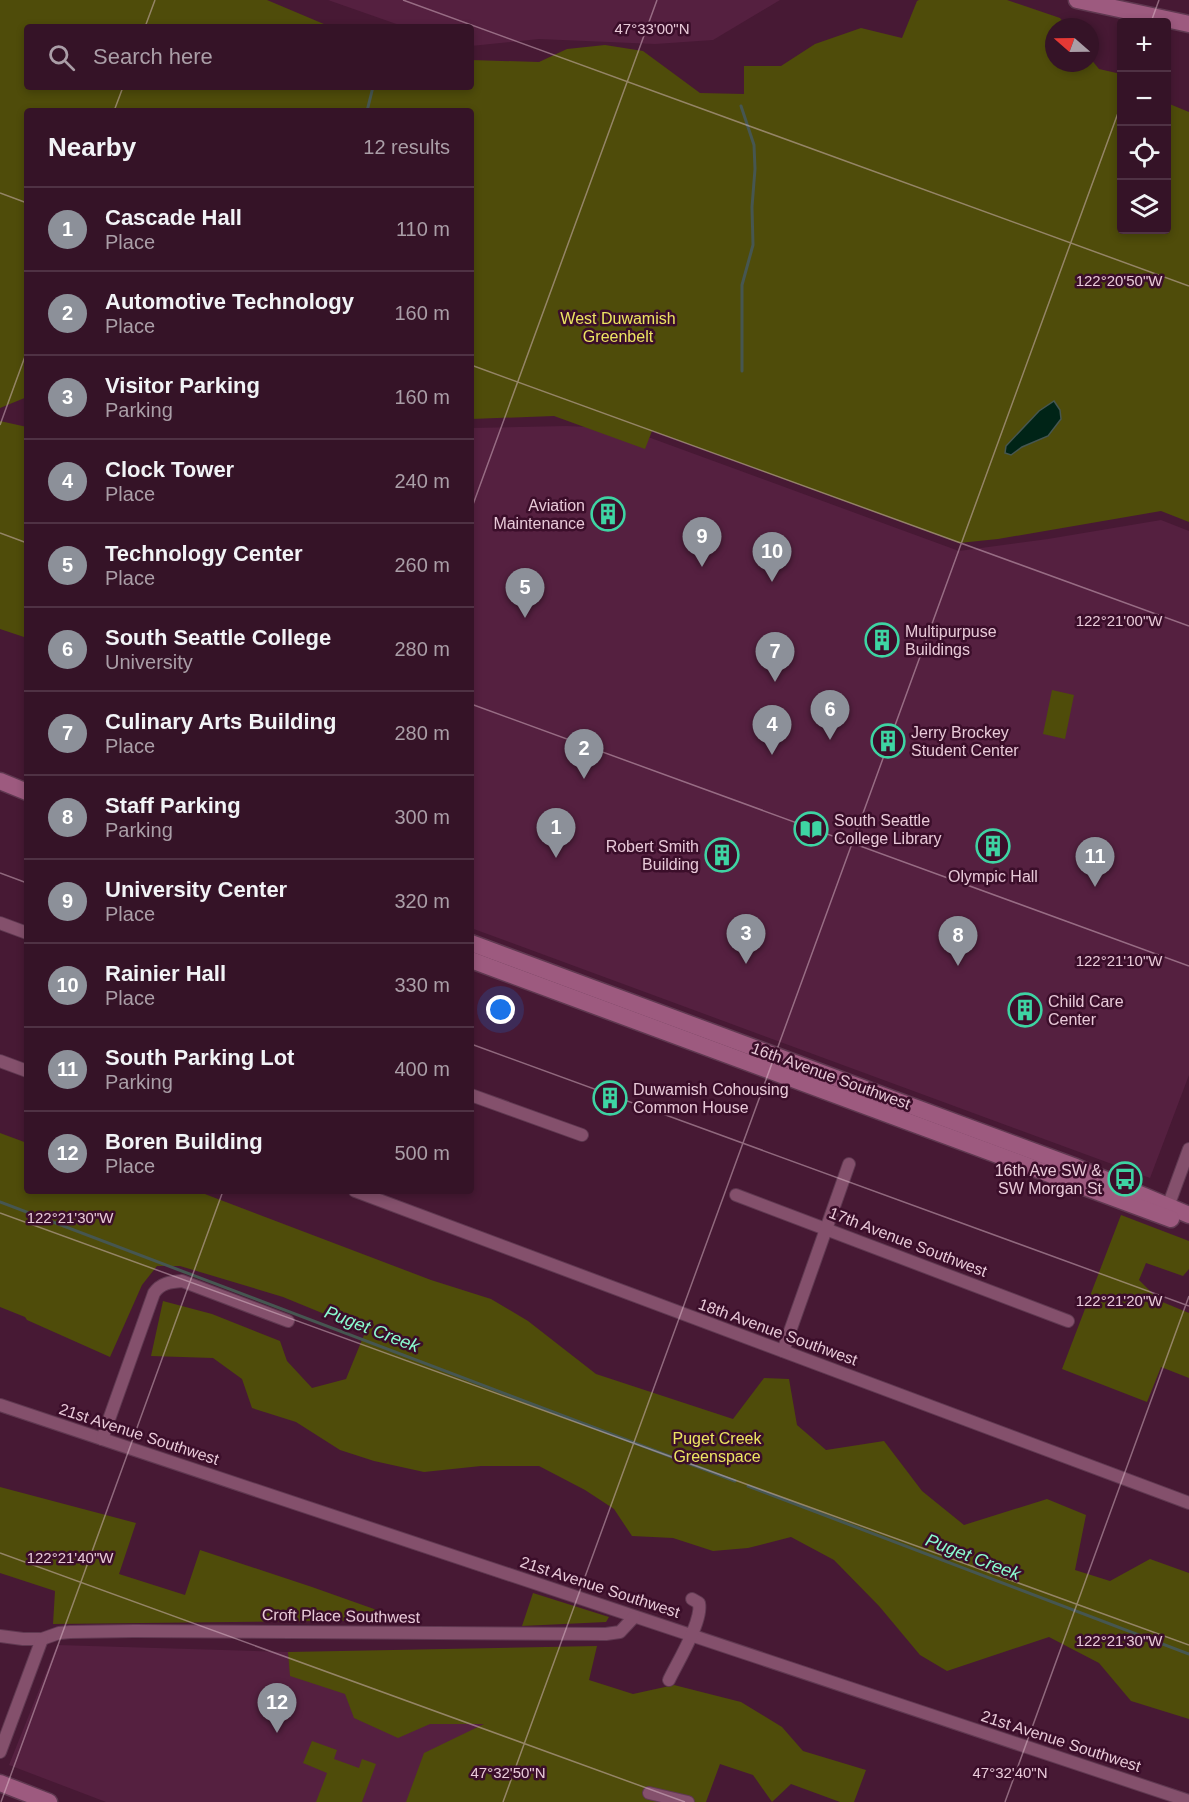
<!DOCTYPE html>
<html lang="en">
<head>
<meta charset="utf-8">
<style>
  :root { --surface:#351327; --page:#3d1c2f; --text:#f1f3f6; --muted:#aa9ea7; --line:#4f3244; --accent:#8c9099 }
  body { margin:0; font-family:Helvetica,sans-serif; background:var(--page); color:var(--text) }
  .controls { position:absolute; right:18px; top:18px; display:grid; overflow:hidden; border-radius:6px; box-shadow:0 3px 9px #0003 }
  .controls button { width:54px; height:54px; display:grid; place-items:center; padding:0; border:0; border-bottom:2px solid var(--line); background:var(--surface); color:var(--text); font:30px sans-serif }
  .compass { position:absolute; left:1045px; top:18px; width:54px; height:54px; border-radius:50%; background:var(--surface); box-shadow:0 3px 9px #0003; rotate:290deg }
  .you { position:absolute; left:501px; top:1010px; width:21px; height:21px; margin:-15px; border:4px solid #fff; border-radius:50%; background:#1a73e8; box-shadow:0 0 0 9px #1a73e833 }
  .badge { display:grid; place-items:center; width:39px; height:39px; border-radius:50%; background:var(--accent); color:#fff; font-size:20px; font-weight:700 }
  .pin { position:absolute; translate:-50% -50px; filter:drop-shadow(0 2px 3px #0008) }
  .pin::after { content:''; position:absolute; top:32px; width:21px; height:18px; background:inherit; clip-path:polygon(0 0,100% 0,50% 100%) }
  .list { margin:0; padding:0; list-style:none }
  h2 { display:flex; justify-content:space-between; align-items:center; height:78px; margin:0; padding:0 24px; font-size:26px }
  h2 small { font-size:20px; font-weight:400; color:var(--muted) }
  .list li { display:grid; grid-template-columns:39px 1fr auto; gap:18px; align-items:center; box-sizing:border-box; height:84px; padding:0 24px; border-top:2px solid var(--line) }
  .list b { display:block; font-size:22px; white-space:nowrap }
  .list p { margin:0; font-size:20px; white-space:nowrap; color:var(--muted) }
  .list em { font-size:20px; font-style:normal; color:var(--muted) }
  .icon { flex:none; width:33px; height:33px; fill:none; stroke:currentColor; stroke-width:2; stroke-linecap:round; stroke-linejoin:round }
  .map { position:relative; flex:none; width:1189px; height:1802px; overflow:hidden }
  .search { position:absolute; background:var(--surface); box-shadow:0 3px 9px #0003; left:24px; top:24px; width:450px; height:66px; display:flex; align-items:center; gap:15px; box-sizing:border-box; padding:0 21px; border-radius:6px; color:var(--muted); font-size:22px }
  .panel { position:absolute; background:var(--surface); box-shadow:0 3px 9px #0003; left:24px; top:108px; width:450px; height:1086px; border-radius:6px }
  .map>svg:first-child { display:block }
</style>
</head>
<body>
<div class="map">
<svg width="1189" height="1802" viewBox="0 0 1189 1802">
  <rect width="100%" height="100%" fill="#471934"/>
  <!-- built -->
  <g fill="#552040">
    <polygon points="328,0 780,0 713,40 655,44 539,39 471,46 471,27 405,27"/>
    <polygon points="567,426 607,428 648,437 959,551 1048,539 1161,520 1189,531 1189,1075 1150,1178 471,928 471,428"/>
    <polygon points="57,1645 288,1652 641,1777 659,1802 106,1802 9,1765"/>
  </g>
  <!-- green -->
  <g fill="#4f4c0a">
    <polygon points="0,0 267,0 331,27 27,27 27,87 471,87 471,60 539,62 567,49 605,45 643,51 700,93 744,94 744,66 781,66 815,44 861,28 902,38 917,1 919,0 1007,0 1060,18 1067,27 1054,27 1054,63 1090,63 1090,58 1099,69 1121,74 1122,230 1166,230 1167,103 1189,112 1189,522 1161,511 998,539 959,543 652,431 645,449 554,416 471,419 471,111 27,111 27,397 0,408"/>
    <polygon points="0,421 27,427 27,638 0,629"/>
    <polygon points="1052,690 1074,695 1065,739 1043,734"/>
    <polygon points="0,1133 27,1143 27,1191 197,1191 431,1280 491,1299 528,1321 596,1374 733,1419 764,1378 789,1379 797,1425 826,1450 884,1441 922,1491 964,1525 1047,1499 1086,1515 1075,1570 1110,1581 1150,1559 1189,1573 1189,1719 1131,1701 1099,1663 1049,1637 947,1671 920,1655 879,1606 834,1560 791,1537 748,1548 713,1551 673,1538 632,1536 614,1509 585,1490 539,1466 481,1466 424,1472 374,1461 340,1450 296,1422 252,1408 242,1379 213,1358 151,1356 163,1301 212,1314 280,1341 287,1361 312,1388 346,1379 364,1335 344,1322 283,1297 180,1266 157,1266 142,1285 110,1357 27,1320 25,1317 0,1307"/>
    <polygon points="1121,1215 1189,1241 1189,1269 1183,1276 1146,1263 1139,1280 1160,1301 1189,1313 1189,1378 1161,1367 1147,1402 1062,1369"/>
    <polygon points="0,1487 136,1523 119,1574 185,1595 200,1550 312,1587 405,1620 53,1624 55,1591 0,1573"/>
    <polygon points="533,1593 609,1617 606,1622 522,1626"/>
    <polygon points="597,1646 589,1680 633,1694 674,1685 741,1702 782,1727 803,1751 866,1770 854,1802 840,1802 791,1784 772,1802 753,1775 720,1764 706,1802 406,1802 424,1753 484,1724 430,1724 398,1738 354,1718 345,1694 290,1676 288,1652"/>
    <polygon points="312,1741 337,1750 334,1759 359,1768 362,1759 376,1764 362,1802 316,1802 327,1773 303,1763"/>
  </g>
  <!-- water -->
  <polygon fill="#002417" stroke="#465651" stroke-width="1.5" points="1054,401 1060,410 1061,419 1048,436 1022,447 1011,455 1005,453 1006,446 1039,411"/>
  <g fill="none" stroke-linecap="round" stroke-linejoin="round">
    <!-- stream -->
    <g stroke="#465651" stroke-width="3">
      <polyline points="741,106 754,145 755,169 752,207 753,245 742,285 742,371"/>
      <polyline points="367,111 373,87"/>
      <polyline points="0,1202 735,1481"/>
      <polyline points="748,1486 1189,1654"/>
    </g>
    <!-- street casing -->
    <g stroke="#603951" stroke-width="14">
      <g id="street">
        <polyline points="0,923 27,933"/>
        <polyline points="0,1061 27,1071"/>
        <polyline points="471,1095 582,1135"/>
        <polyline points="355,1191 1189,1503"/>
        <polyline points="736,1195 1068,1321"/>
        <polyline points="1166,1212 1189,1149"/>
        <polyline points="783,1351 849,1164"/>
        <polyline points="0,1405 1189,1801"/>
        <path d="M102,1439l52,-146c7,-10 16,-11 28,-12l106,40"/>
        <polyline points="0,1636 23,1639 42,1639 59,1633 70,1632 134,1631 606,1634 620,1632 634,1617"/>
        <path d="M669,1680c8,-17 34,-59 30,-77l-7,-4"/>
        <polyline points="0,1752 42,1639"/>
        <polyline points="649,1793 688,1802"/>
      </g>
    </g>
    <!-- secondary casing -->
    <g stroke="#603951" stroke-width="19">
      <g id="secondary">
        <polyline points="1077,0 1189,24"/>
        <polyline points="0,781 27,792"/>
        <polyline points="471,943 1076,1167 1189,1215"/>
        <polyline points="471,960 1171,1219"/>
        <polyline points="0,1783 49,1802"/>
      </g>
    </g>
    <!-- street -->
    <use href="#street" stroke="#84506c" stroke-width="12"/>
    <!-- secondary -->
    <use href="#secondary" stroke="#9d5a7f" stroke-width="16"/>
  </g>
  <!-- ticks -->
  <path fill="none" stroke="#e8c9d8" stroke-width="1.5" stroke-opacity="0.45" d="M403,0l786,286M1151,22l8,-22M145,27l10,-27M114,111l9,-24M0,193l27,10M471,365l718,261M0,425l27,-74M471,510l186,-510M0,533l27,10M471,704l718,262M0,873l27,10M471,1044l718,262M0,1213l1189,432M0,1553l685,249M1,1802l222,-611M503,1802l619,-1700M1005,1802l184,-506"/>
  <!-- icons -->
  <defs>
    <g id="building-ring" transform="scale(1.725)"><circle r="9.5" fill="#3b0e2a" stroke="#3ed4a3" stroke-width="1.5"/><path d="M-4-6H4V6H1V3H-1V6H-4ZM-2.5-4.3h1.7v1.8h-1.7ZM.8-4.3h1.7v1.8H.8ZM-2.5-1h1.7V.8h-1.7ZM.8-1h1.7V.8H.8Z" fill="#3ed4a3"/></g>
    <g id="library-ring" transform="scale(1.725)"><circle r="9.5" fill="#3b0e2a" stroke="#3ed4a3" stroke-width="1.5"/><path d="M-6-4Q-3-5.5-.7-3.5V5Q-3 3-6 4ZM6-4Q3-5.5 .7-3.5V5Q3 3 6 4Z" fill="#3ed4a3"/></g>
    <g id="bus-ring" transform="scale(1.725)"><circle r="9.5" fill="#3b0e2a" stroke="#3ed4a3" stroke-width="1.5"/><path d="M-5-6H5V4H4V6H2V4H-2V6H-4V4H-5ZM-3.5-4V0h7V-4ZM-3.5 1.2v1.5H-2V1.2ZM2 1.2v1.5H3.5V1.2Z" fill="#3ed4a3"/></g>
  </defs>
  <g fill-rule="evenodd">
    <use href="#building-ring" x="608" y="514"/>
    <use href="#building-ring" x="882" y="640"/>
    <use href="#building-ring" x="888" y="741"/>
    <use href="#library-ring" x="811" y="829"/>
    <use href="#building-ring" x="993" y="846"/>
    <use href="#building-ring" x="722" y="855"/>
    <use href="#building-ring" x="1025" y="1010"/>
    <use href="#building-ring" x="610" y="1098"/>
    <use href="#bus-ring" x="1125" y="1179"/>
  </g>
  <g text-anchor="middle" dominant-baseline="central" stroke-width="5" stroke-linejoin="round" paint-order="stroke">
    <!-- park labels -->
    <g font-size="16" fill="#ece562" stroke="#3b0e2a">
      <text x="618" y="318">West Duwamish<tspan x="618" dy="18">Greenbelt</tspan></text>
      <text x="717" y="1438">Puget Creek<tspan x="717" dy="18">Greenspace</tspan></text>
    </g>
    <!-- poi labels -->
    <g font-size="16" fill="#e8c9d8" stroke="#3b0e2a" text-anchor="start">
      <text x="585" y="505" text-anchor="end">Aviation<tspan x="585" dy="18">Maintenance</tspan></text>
      <text x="905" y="631">Multipurpuse<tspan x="905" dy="18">Buildings</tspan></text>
      <text x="911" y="732">Jerry Brockey<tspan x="911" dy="18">Student Center</tspan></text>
      <text x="834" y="820">South Seattle<tspan x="834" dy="18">College Library</tspan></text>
      <text x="699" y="846" text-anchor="end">Robert Smith<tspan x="699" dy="18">Building</tspan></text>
      <text x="993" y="876" text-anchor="middle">Olympic Hall</text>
      <text x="1048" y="1001">Child Care<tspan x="1048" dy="18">Center</tspan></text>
      <text x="633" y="1089">Duwamish Cohousing<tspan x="633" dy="18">Common House</tspan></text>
      <text x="1102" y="1170" text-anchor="end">16th Ave SW &amp;<tspan x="1102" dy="18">SW Morgan St</tspan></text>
    </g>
    <!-- street labels -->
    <g font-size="16" fill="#e8c9d8" stroke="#3b0e2a">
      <text transform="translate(831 1076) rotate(20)">16th Avenue Southwest</text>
      <text transform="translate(908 1242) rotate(21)">17th Avenue Southwest</text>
      <text transform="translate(778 1332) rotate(20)">18th Avenue Southwest</text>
      <text transform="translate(139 1434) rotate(18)">21st Avenue Southwest</text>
      <text transform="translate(600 1587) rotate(18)">21st Avenue Southwest</text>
      <text transform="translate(341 1616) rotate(1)">Croft Place Southwest</text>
      <text transform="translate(1061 1741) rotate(18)">21st Avenue Southwest</text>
    </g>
    <!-- water labels -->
    <g font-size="18" font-style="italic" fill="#8afbcf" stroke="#3b0e2a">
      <text transform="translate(372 1329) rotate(21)">Puget Creek</text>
      <text transform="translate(973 1557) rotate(21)">Puget Creek</text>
    </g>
  </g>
  <g font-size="15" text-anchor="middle" fill="#e8c9d8" stroke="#3b0e2a" stroke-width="5" stroke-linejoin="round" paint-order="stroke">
    <text x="652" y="34">47°33'00"N</text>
    <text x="1119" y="286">122°20'50"W</text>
    <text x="1119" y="626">122°21'00"W</text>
    <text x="1119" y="966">122°21'10"W</text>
    <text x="70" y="1223">122°21'30"W</text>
    <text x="1119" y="1306">122°21'20"W</text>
    <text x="70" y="1563">122°21'40"W</text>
    <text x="1119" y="1646">122°21'30"W</text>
    <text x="508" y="1778">47°32'50"N</text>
    <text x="1010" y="1778">47°32'40"N</text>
  </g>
</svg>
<div class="controls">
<button>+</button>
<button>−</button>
<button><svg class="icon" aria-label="locate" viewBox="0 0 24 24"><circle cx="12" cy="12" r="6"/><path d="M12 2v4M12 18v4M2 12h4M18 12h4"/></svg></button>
<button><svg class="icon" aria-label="layers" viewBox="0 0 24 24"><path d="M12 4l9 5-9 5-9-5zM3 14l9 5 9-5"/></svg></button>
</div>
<svg class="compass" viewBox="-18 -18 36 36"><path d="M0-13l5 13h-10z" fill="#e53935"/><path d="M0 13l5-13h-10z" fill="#aa9ea7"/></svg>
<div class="you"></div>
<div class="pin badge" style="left:556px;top:858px">1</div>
<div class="pin badge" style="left:584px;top:779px">2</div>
<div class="pin badge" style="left:746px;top:964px">3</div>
<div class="pin badge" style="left:772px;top:755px">4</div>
<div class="pin badge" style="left:525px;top:618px">5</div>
<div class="pin badge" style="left:830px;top:740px">6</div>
<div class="pin badge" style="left:775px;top:682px">7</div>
<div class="pin badge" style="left:958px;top:966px">8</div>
<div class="pin badge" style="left:702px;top:567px">9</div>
<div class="pin badge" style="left:772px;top:582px">10</div>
<div class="pin badge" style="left:1095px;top:887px">11</div>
<div class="pin badge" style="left:277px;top:1733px">12</div>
<div class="search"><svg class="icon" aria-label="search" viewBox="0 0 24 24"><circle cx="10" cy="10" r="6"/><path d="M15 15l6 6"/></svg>Search here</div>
<section class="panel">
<h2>Nearby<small>12 results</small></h2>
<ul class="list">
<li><span class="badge">1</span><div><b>Cascade Hall</b><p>Place</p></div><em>110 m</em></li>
<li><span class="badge">2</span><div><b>Automotive Technology</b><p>Place</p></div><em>160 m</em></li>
<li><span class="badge">3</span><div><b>Visitor Parking</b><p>Parking</p></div><em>160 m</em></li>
<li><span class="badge">4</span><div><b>Clock Tower</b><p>Place</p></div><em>240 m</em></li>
<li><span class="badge">5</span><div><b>Technology Center</b><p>Place</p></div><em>260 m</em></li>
<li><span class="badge">6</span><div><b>South Seattle College</b><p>University</p></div><em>280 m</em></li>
<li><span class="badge">7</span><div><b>Culinary Arts Building</b><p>Place</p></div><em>280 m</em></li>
<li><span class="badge">8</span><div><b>Staff Parking</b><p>Parking</p></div><em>300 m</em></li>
<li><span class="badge">9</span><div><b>University Center</b><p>Place</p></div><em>320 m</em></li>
<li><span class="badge">10</span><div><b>Rainier Hall</b><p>Place</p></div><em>330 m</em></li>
<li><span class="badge">11</span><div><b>South Parking Lot</b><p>Parking</p></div><em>400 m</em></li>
<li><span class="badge">12</span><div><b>Boren Building</b><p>Place</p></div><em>500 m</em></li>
</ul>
</section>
</div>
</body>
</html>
